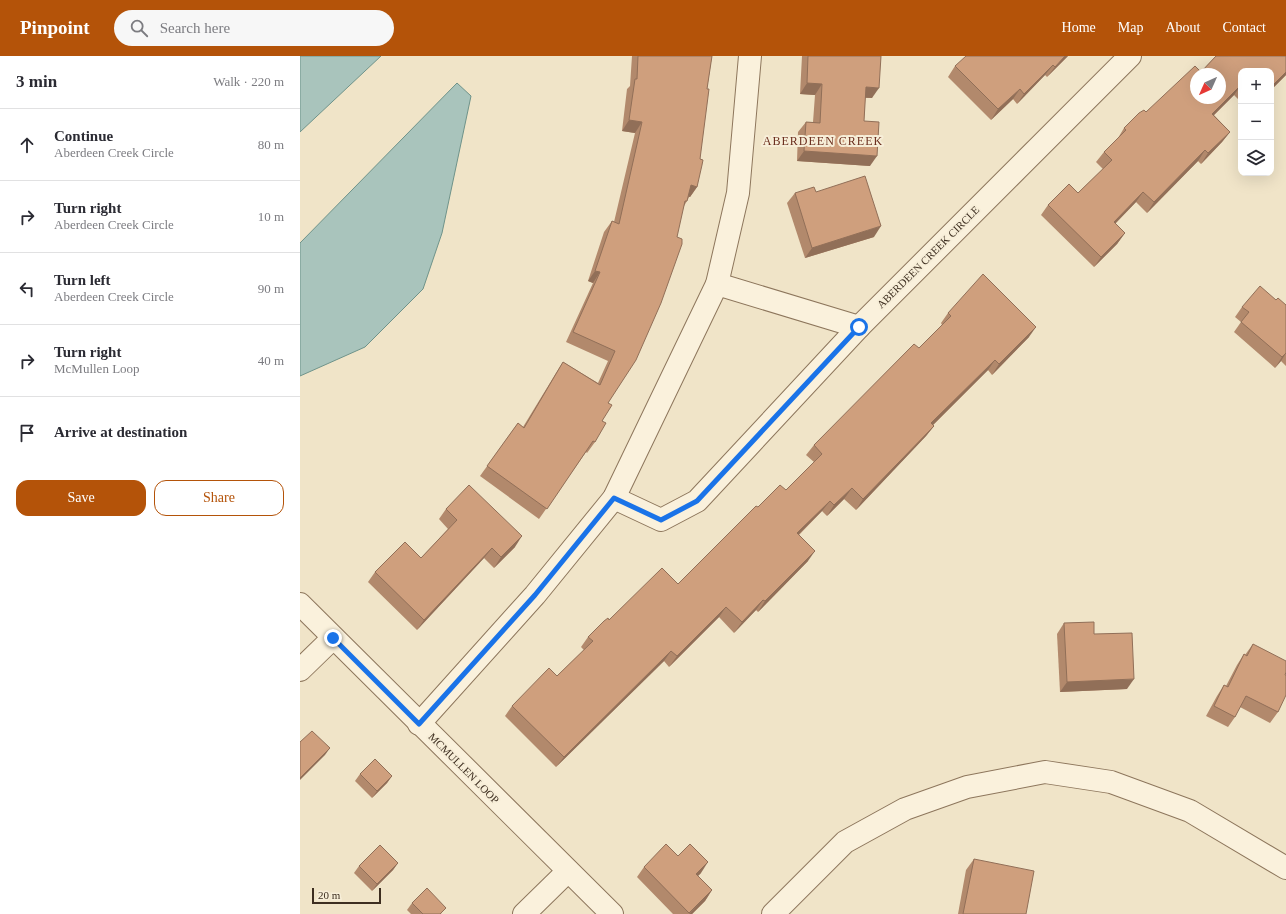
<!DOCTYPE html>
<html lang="en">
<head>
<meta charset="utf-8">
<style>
  :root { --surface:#fff; --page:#f7f7f7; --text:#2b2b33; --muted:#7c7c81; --line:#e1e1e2; --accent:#b45309 }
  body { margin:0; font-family:"Times New Roman",serif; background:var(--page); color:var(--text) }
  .controls { position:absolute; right:12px; top:12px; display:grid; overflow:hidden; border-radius:8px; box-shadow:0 4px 16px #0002 }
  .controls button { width:36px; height:36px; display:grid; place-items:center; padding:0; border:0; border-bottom:1px solid var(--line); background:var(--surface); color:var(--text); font:20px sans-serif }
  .compass { position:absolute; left:890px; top:12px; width:36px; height:36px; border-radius:50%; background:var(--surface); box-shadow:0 4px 16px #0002; rotate:225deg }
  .scale { position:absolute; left:12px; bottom:10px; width:69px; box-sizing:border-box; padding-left:4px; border:2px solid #3d2e20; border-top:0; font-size:11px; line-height:14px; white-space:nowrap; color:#3d2e20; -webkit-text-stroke:3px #f7eed8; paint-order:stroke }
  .stop { position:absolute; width:12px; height:12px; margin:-9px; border:3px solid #1a73e8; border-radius:50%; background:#fff }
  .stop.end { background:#1a73e8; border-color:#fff; box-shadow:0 1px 4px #0008 }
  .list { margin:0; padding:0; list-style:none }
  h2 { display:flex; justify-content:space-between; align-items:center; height:52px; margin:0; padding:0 16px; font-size:17px }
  h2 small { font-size:13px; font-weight:400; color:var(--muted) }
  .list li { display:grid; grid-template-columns:26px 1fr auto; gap:12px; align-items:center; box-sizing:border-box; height:72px; padding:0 16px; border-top:1px solid var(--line) }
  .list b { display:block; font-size:15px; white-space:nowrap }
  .list p { margin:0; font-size:13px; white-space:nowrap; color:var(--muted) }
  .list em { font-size:13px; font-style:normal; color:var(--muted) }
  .actions { display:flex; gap:8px; padding:12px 16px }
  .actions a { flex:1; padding:9px 0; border:1px solid var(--accent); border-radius:12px; text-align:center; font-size:14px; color:var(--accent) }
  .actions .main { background:var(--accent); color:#fff }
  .icon { flex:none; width:22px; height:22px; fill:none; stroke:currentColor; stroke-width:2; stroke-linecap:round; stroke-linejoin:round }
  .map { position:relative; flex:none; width:986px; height:858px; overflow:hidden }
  header { display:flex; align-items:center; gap:24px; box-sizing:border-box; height:56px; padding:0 20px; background:var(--accent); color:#fff }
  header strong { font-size:19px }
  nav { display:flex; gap:22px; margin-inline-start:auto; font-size:14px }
  .search { width:280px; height:36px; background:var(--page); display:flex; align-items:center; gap:10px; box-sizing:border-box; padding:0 14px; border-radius:22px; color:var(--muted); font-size:15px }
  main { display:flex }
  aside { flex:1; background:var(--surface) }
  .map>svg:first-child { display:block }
</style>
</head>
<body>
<header>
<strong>Pinpoint</strong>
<div class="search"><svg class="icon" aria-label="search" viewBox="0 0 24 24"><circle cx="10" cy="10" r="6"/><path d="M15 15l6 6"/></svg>Search here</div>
<nav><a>Home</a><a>Map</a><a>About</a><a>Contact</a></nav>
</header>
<main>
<aside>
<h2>3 min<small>Walk · 220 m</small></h2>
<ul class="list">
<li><svg class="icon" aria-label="ahead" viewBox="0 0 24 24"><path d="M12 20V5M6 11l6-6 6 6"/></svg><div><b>Continue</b><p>Aberdeen Creek Circle</p></div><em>80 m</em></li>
<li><svg class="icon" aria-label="right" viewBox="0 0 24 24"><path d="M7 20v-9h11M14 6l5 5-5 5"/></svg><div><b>Turn right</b><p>Aberdeen Creek Circle</p></div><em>10 m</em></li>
<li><svg class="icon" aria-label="left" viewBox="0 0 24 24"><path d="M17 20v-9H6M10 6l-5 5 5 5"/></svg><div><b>Turn left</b><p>Aberdeen Creek Circle</p></div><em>90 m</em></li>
<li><svg class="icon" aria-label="right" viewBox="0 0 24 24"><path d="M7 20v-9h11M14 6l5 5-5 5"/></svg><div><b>Turn right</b><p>McMullen Loop</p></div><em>40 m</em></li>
<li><svg class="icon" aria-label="arrive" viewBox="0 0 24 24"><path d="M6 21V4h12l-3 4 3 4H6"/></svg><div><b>Arrive at destination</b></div></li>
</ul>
<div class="actions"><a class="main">Save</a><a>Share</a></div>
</aside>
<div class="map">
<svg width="986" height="858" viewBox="0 0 986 858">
  <rect width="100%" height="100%" fill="#f0e4c8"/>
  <!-- water -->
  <g fill="#a9c4bc" stroke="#6f938a">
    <polygon points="0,0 81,0 0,76"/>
    <polygon points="157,27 171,40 142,177 123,233 65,291 0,320 0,187"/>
  </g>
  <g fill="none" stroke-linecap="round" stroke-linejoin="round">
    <!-- minor casing -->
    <g stroke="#8d765c" stroke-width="24">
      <g id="minor">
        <polyline points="417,228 559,271"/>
        <polyline points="314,442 361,464 397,445 559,271 830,0"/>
        <polyline points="0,614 33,582"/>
        <polyline points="119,668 235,539 314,442 417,228 438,137 450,0"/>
        <polyline points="224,858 268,815"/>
        <polyline points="473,858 545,786 605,753 667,731 745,716 811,726 890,755 986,812"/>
      </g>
    </g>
    <!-- tertiary casing -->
    <g stroke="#8d765c" stroke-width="24">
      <polyline id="tertiary" points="0,548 312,858"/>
    </g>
    <!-- minor -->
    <use href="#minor" stroke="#faf1dc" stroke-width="22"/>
    <!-- tertiary -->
    <use href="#tertiary" stroke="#faf1dc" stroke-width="22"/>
  </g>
  <!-- wall -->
  <g fill="#b2896c">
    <polygon points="332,0 412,0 407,33 397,131 390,141 389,141 387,145 384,150 308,347 295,386 287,397 286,396 239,463 180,420 218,367 223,371 256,317 263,306 298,327 308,305 266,286 293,227 288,225 304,176 312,165 314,166 335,77 322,75 327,33 330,30"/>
    <polygon points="502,0 581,0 572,42 565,42 564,65 570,110 497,105 498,76 506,66 513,66 515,39 500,38"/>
    <polygon points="768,0 747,21 745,19 717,48 713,43 691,64 648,21 655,10"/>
    <polygon points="916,0 986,19 971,34 971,15 941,15 941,42 939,44 934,39 914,59 930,76 922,86 901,108 898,105 847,157 836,146 815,168 825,177 817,188 794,211 741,159 748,149 778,137 803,113 796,106 804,96 818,82 824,72 901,16"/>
    <polygon points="516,136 574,181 505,202 487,147 495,137"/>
    <polygon points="976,244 986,249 986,310 981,305 975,312 934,276 941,266 935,261 942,251"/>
    <polygon points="648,257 729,281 692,319 688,314 633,369 634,370 626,380 556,454 544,443 527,460 522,455 499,479 508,505 458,556 456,554 434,577 419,561 369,611 364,605 256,711 205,660 212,650 257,620 284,594 281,591 288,581 309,564 378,528 458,451 486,434 514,406 506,399 514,389 619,292 642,269 641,267"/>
    <polygon points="146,453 215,491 194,512 184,502 117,574 68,526 75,516 121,502 148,473 139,463"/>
    <polygon points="764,567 794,578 827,633 760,636 757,578"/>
    <polygon points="953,588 985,619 978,656 970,667 940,651 935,661 928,671 906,660 917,640 924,629 926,630 937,609 944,598 945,599"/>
    <polygon points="60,718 92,720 87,727 72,742 55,725"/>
    <polygon points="378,800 401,817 398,820 412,834 405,845 392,858 373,858 337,821 344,811"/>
    <polygon points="674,803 726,858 658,858 666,814"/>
    <polygon points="98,807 93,814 72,835 54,817 59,810"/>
    <polygon points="112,847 142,858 111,858 107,854"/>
  </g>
  <!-- shaded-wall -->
  <g fill="#916f58">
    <polygon points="765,0 768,0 747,21 755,11"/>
    <polygon points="753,9 745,19 717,48 724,38"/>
    <polygon points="986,16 986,19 971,34 971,32 974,28"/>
    <polygon points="507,27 522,28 515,39 500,38"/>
    <polygon points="941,29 934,39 905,68 912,58"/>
    <polygon points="566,31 579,32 572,42 559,41"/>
    <polygon points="720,33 713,43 691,64 698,53"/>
    <polygon points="329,64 342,66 335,77 322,75"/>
    <polygon points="930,76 922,86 901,108 908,97"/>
    <polygon points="905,94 898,105 847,157 854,146"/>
    <polygon points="504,95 577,100 570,110 497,105"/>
    <polygon points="391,129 397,131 390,141 384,139"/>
    <polygon points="843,136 836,146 806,177 814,166"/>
    <polygon points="581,170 574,181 505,202 512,192"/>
    <polygon points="825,177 817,188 794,211 801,201"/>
    <polygon points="295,215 300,216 293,227 288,225"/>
    <polygon points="736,271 729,281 692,319 699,308"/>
    <polygon points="986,297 981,305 975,312 982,301"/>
    <polygon points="695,304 688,314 624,378 631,367"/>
    <polygon points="634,370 626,380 556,454 563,443"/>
    <polygon points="552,432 544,443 527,460 534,449"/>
    <polygon points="530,445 522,455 490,487 497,477"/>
    <polygon points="222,480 215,491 194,512 201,501"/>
    <polygon points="192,492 184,502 117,574 124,564"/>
    <polygon points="515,495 508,505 458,556 465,545"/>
    <polygon points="463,544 456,554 434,577 442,566"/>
    <polygon points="426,551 419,561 369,611 377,600"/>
    <polygon points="371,595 364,605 256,711 264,701"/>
    <polygon points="834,623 827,633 760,636 767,626"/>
    <polygon points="30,692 25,699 0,724 0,722"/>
    <polygon points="92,720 87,727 72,742 77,735"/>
    <polygon points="408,806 401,817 389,828 396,818"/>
    <polygon points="98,807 93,814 72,835 77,828"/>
    <polygon points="412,834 405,845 392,858 389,858"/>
  </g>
  <!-- building -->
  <g fill="#cf9f7d" stroke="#916f58" fill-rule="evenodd">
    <polygon points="338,0 412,0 407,33 409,33 400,103 403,104 402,109 397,131 391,129 387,145 385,145 377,181 382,183 382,188 361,247 336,304 308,347 312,349 302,365 306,367 295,386 293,385 247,453 187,410 218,367 224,372 263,306 300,329 315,295 273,276 300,216 295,215 312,165 319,168 342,66 329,64 335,23 337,23"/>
    <polygon points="508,0 581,0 579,32 566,31 564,65 579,66 577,100 504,95 506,66 520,67 522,28 507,27"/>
    <polygon points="666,0 765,0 755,11 753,9 724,38 720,33 698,53 655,10"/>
    <path d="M916,0h70v16l-12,12 -3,-4v-9h-30v14l-29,29 18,18 -22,21 -3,-3 -51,52 -11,-10 -29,30 11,11 -24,24 -53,-52 21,-21 9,9 34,-33 -8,-8 22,-22 -2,-2 15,-15 5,-3 2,2 49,-46 6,6zM896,18h24v24h-24z"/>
    <polygon points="565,120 581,170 512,192 495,137 514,131 516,136"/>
    <polygon points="683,218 736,271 699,308 695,304 631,367 634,370 563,443 552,432 534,449 530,445 497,477 515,495 465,545 463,544 442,566 426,551 377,600 371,595 264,701 212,650 249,612 257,620 293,585 288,581 304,565 308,562 309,564 362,512 378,528 456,450 458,451 480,429 486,434 522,398 514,389 614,288 619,292 651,260 648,257"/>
    <polygon points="960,230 976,244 978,242 986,249 986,297 982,301 941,266 949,256 942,251"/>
    <polygon points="169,429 222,480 201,501 192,492 124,564 75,516 105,486 121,502 157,464 146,453"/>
    <polygon points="794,566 794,578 832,577 834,623 767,626 764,567"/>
    <polygon points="953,588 986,605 986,616 985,619 986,619 986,639 978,656 946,640 935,661 914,650 924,629 928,631 944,598 947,600"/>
    <polygon points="12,675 30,692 0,722 0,686"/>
    <polygon points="75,703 92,720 77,735 60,718"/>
    <polygon points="366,788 378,800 390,788 408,806 396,818 412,834 389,857 344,811"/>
    <polygon points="80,789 98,807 77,828 59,810"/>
    <polygon points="674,803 734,815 726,858 663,858"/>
    <polygon points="127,832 146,852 140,858 123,858 112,847"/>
  </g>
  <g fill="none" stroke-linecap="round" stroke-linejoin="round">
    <!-- route -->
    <polyline stroke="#1a73e8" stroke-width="5" points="33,582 119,668 235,539 314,442 361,464 397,445 559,271"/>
  </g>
  <g text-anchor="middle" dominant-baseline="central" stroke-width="4" stroke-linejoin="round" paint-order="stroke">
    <!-- street labels -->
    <g font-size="11" fill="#3d2e20" stroke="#f7eed8">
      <text transform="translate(628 201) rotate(-45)">ABERDEEN CREEK CIRCLE</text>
      <text transform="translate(164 712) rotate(45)">MCMULLEN LOOP</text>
    </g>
    <!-- neighbourhood labels -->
    <g font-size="12" letter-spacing="1" fill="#6b2e1e" stroke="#f7eed8">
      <text x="523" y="85">ABERDEEN CREEK</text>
    </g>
  </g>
</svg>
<div class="controls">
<button>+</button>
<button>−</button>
<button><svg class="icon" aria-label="layers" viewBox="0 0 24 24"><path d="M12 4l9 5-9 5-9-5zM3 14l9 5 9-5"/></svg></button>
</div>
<svg class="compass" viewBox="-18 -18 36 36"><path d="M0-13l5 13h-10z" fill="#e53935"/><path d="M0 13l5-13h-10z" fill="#7c7c81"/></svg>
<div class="scale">20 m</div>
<div class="stop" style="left:559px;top:271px"></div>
<div class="stop end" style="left:33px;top:582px"></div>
</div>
</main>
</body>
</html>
